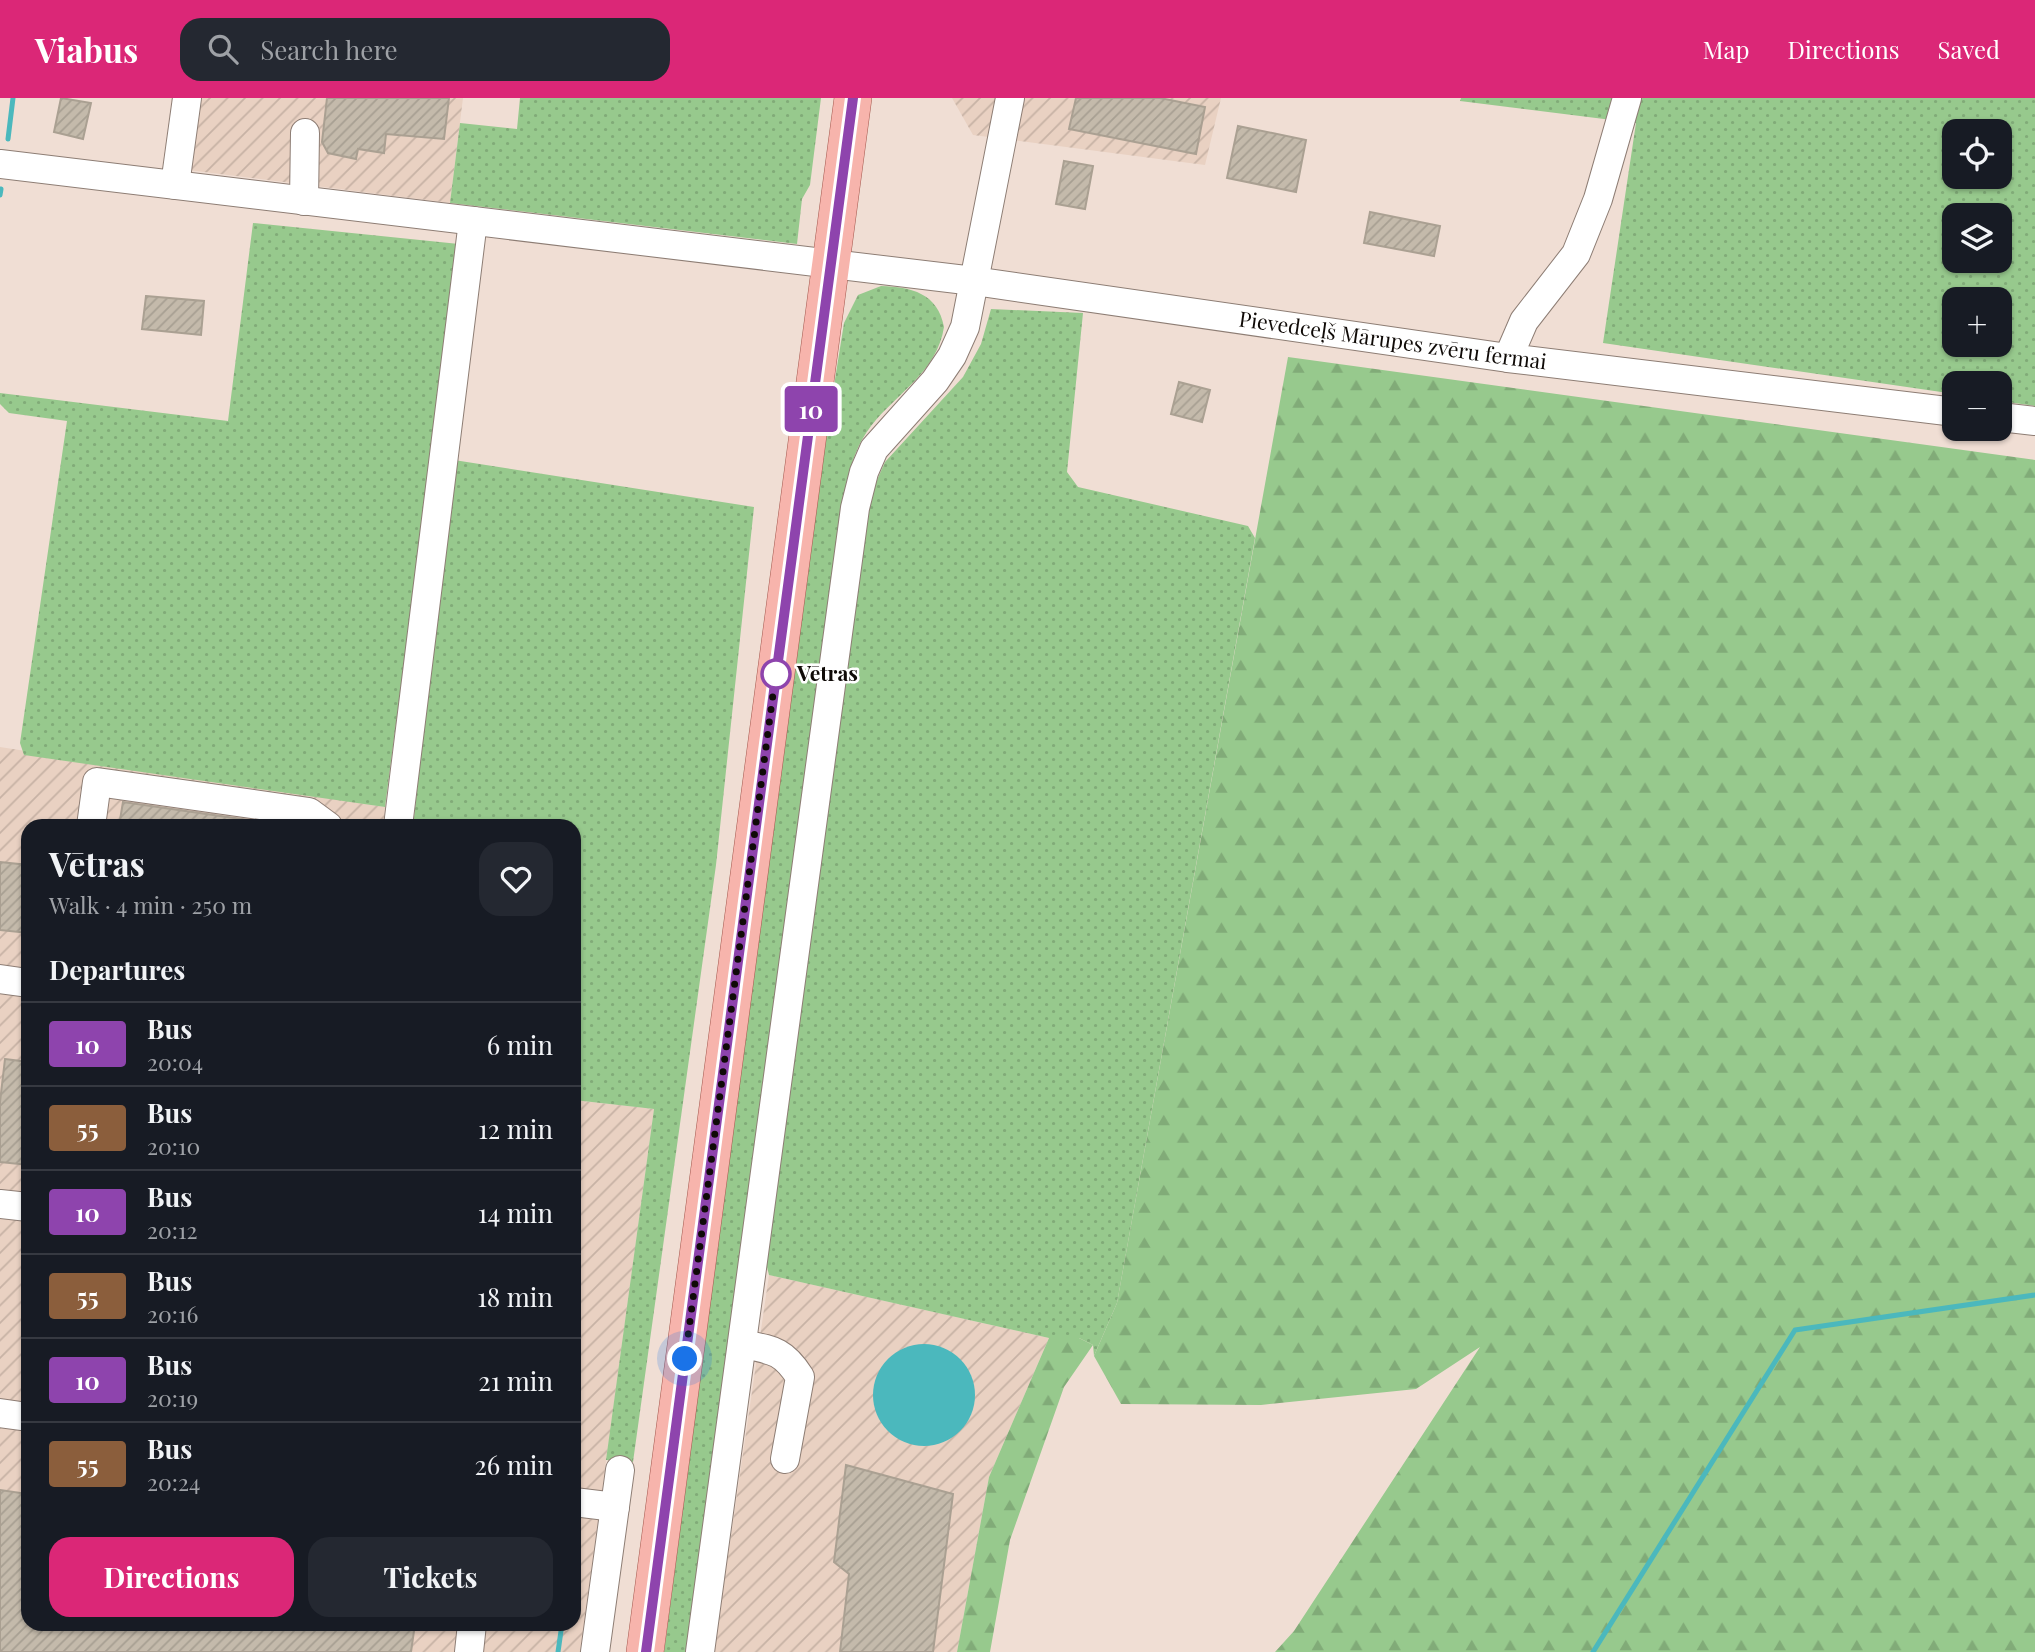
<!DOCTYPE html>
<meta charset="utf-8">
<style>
:root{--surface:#171b24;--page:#242831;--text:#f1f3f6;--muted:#9ea1a6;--line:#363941;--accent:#db2777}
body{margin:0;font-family:"Playfair Display",serif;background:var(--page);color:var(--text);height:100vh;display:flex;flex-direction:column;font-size:26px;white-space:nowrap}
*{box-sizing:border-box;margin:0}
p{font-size:23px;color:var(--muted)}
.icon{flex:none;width:38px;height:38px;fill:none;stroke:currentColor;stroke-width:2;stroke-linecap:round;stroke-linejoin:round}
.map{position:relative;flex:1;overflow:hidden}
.panel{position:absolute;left:21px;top:721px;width:560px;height:812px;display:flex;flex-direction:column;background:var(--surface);border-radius:21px;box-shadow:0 2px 5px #0004}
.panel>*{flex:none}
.badge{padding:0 14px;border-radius:5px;font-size:24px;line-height:46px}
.tools{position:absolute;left:1942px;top:21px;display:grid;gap:14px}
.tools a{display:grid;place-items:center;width:70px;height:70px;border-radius:14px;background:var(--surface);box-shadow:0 2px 5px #0004;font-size:35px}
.you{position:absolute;width:35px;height:35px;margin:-18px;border:5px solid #fff;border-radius:50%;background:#1a73e8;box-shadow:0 0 0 10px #1a73e833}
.map>.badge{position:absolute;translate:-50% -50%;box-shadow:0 0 0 4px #fff}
h2{padding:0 28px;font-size:26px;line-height:63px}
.round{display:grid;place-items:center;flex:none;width:74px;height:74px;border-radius:21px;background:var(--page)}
.head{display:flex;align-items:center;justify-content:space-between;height:119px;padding:0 28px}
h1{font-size:33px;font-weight:700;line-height:52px}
.cta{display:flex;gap:14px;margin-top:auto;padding:14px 28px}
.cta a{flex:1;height:80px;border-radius:21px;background:var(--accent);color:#fff;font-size:28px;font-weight:700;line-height:80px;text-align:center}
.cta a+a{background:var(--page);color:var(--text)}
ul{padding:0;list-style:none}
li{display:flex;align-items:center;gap:21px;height:84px;padding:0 28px;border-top:2px solid var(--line)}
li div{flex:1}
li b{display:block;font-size:26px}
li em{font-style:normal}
li .badge{min-width:77px;font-weight:700;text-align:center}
header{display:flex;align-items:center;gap:42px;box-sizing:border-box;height:98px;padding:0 35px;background:var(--accent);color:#fff}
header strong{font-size:33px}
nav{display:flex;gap:38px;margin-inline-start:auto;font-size:24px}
.search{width:490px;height:63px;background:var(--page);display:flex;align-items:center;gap:18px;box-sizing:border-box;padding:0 24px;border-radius:21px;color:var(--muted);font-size:26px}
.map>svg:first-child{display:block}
.industrial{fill:url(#industrial-furrows)}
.grass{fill:url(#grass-dots);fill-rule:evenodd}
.forest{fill:url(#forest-firs)}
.water{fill:#4bb8bd}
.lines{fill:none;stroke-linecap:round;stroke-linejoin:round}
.stream{stroke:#4bb8bd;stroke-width:5}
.building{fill:url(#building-hatch);stroke:#aaa092;stroke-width:2}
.minor-casing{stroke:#8d7d74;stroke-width:30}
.major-casing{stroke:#a3584e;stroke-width:38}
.minor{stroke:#fff;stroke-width:28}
.major{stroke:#f7b4ac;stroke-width:37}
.line-casing{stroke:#fff;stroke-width:16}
.line{stroke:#8e44ad;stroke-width:10}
.walk{stroke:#0f0a07;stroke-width:7;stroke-dasharray:0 12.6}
.stop-dot{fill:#fff;stroke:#8e44ad;stroke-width:3.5}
.labels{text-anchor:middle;stroke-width:5;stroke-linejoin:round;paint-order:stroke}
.street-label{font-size:21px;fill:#0f0a07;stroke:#fff}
.stop-label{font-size:21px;font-weight:bold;fill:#0f0a07;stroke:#fff;text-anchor:start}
</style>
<header>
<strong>Viabus</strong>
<div class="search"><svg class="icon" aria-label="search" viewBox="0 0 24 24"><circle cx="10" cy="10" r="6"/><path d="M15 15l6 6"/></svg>Search here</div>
<nav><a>Map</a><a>Directions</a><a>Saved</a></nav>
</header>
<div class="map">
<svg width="2035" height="1554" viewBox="0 0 2035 1554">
<defs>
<pattern id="industrial-furrows" width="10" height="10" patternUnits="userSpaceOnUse" patternTransform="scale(1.75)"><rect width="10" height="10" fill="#e9d1c2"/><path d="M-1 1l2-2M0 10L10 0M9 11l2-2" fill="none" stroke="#c7b2a5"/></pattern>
<pattern id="grass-dots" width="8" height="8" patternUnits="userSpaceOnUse" patternTransform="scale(1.75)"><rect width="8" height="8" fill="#97c98d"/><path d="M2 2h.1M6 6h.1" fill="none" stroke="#81ab78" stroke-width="1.8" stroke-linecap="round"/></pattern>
<pattern id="forest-firs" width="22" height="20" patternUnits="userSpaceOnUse" patternTransform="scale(1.75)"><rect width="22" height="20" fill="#97c98d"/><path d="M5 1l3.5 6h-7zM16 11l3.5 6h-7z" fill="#81ab78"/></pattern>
<pattern id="building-hatch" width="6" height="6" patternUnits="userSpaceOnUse" patternTransform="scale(1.75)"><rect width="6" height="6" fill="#c4baab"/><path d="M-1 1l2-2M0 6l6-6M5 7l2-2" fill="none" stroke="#a79f92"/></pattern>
</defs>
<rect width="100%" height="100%" fill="#f0ded4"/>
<g class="industrial">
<path d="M197,0h266l-13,105 -262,-33z"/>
<path d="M952,0h269l-16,67 -232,-30z"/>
<path d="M0,649l385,60 -2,19h-355v798h546v-524l80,9 -74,543h-580z"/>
<path d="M769,1177l280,63 -60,139 -32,175h-243z"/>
</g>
<g class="grass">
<path d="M520,0h301l-11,87 -8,14 -5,45 -347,-41 10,-80 57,6z"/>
<path d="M1461,0h574v308l-35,-5v-18h-45v11l-352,-51 33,-220 -176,-22zM1955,33h45v46h-45zM1955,117h45v46h-45zM1955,201h45v46h-45z"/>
<path d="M253,125l206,21 -74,563 -361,-52 -4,-12 47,-322 -58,-8 -9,-9v-11l228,28z"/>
<path d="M881,188c30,1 57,7 63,41 -7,45 -47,66 -73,99 -13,17 -19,35 -24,55l-41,325 -117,846h-25l146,-1116 34,-213 14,-28z"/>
<path d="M991,211l92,4 -16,159 11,15 170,39 7,12 -138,765 -23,53 -1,-11 -14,-7h-30l-280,-63 -3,-12 98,-738 9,-36 12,-27 78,-85 18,-33z"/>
<path d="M454,362l300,47 -38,358 -83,597 -27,-2 48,-351 -80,-9v-274h-161z"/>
</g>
<g class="forest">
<path d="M1288,259l747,103v1192h-760l19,-21 186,-284 -64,42 -155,16 -140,-1 -27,-48 23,-53z"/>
<path d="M1049,1240h30l14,7 -29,42 -54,153 -20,112h-33l32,-175z"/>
</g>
<circle class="water" cx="924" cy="1297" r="51"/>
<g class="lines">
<g class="stream">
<path d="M8,41l5,-41"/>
<path d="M0,97l1,-6"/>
<path d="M558,1554l4,-28"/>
<path d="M1593,1554l202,-322 240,-35"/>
</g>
</g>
<g class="building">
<path d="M61,0l30,5 -8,36 -29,-7z"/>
<path d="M327,0h122l-5,41 -58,-5 -2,19 -26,-4 -2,10 -28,-6 -6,-11z"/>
<path d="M1076,0h84l45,9 -9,47 -127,-25z"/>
<path d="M1238,28l68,14 -10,52 -69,-14z"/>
<path d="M1064,63l29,5 -8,43 -29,-5z"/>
<path d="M1370,114l70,14 -6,30 -70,-13z"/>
<path d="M146,198l58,5 -3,34 -59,-6z"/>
<path d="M1179,284l31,8 -8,32 -31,-8z"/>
<path d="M123,704l153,22v2h-157z"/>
<path d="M0,764l28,3v68l-28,-3z"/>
<path d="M5,961l23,3v103l-28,-3v-60z"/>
<path d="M846,1367l107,29 -20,158h-93l9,-78 -15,-12z"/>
<path d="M0,1392l28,4v130h387l-4,28h-411z"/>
</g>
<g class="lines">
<g class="minor-casing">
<g id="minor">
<path id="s1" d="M0,66l974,117 534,77 447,54"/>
<path d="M175,87l12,-87"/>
<path d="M304,103l1,-68"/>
<path d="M1508,260l16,-37 52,-67 22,-55 29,-101"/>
<path d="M2000,319l35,4"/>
<path d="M91,728l6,-44 212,30 19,14"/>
<path d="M398,728l75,-605"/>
<path d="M0,881l28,4"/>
<path d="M0,1106l28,3"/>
<path d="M742,1246c30,6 41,6 58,33l-15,82"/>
<path d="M0,1315l28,4"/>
<path d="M574,1404l41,5"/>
<path d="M469,1554l3,-28"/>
<path d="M595,1554l25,-182"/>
<path d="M700,1554l155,-1144 9,-36 10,-23 61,-68 17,-25 13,-29 45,-229"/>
</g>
</g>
<g class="major-casing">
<path id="major" d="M645,1554l208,-1554"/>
</g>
<use href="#minor" class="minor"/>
<use href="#major" class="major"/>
</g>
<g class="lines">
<g class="line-casing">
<path id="line" d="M646,1554l207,-1554"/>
</g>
<use href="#line" class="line"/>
<path class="walk" d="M685,1261l92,-695 -1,10"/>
</g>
<circle class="stop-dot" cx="776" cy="576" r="14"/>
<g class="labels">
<g class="street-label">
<text dy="7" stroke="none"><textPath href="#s1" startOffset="1404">Pievedceļš Mārupes zvēru fermai</textPath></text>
</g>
<g class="stop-label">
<text x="797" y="583">Vētras</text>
</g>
</g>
</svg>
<div class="tools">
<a><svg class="icon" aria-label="locate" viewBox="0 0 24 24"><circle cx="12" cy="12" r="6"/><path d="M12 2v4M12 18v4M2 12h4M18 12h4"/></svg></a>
<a><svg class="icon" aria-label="layers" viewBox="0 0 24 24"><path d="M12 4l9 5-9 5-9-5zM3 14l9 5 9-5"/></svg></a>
<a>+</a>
<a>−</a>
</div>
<div class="you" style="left:685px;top:1261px"></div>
<b class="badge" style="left:811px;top:311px;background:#8e44ad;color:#fff">10</b>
<section class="panel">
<div class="head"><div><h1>Vētras</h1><p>Walk · 4 min · 250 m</p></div><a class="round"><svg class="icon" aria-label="heart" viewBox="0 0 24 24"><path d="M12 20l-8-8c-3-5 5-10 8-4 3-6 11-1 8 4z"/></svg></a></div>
<h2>Departures</h2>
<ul>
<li><span class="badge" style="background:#8e44ad;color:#fff">10</span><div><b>Bus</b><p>20:04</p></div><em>6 min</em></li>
<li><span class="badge" style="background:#8b5e3c;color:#fff">55</span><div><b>Bus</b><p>20:10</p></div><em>12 min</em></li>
<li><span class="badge" style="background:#8e44ad;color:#fff">10</span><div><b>Bus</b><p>20:12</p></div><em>14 min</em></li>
<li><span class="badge" style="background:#8b5e3c;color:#fff">55</span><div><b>Bus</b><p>20:16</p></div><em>18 min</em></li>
<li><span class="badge" style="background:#8e44ad;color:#fff">10</span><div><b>Bus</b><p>20:19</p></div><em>21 min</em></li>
<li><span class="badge" style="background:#8b5e3c;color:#fff">55</span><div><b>Bus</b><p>20:24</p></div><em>26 min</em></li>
</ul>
<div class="cta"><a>Directions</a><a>Tickets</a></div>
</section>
</div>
